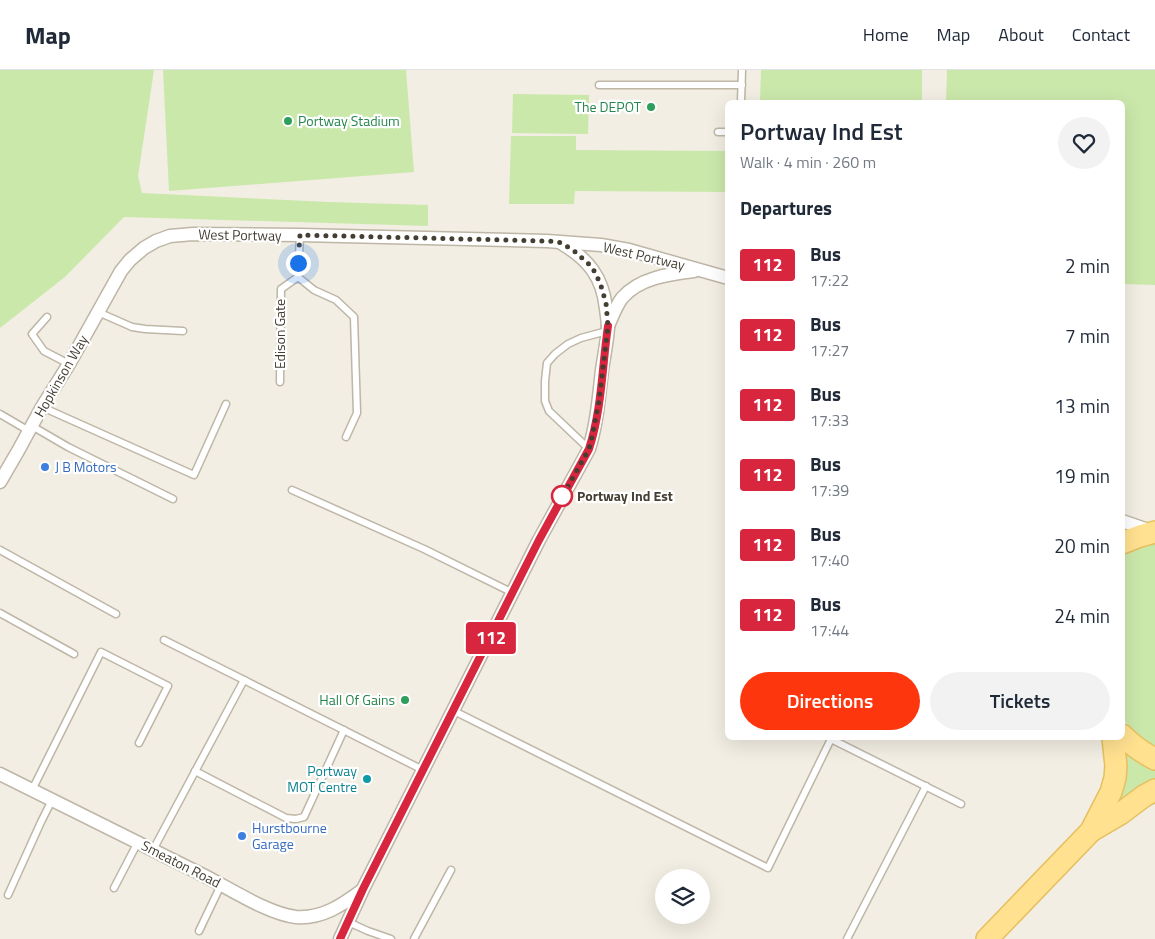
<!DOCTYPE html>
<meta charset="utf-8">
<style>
:root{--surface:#fff;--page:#f2f2f3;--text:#1f2937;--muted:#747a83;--line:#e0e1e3;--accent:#fe360e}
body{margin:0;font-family:"Titillium Web",sans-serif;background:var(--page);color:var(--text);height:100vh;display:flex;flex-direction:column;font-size:19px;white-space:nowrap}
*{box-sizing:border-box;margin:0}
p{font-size:16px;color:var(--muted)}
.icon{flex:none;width:28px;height:28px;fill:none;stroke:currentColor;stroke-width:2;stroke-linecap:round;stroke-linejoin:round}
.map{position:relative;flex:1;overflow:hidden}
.sheet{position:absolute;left:725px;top:30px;width:400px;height:640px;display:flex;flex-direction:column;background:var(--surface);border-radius:8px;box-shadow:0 5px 20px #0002}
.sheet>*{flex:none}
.badge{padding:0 10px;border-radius:4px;font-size:18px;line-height:32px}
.fabs{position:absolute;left:655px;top:799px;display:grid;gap:10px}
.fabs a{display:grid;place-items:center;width:55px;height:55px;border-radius:50%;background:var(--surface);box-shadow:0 5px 20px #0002;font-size:25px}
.you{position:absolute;width:25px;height:25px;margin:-12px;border:4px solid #fff;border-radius:50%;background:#1a73e8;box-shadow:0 0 0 8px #1a73e833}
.map>.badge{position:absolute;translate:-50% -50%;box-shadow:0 0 0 2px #fff}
h2{padding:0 15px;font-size:19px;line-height:45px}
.round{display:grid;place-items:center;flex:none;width:52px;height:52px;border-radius:26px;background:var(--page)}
.headline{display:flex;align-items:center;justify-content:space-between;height:85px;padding:0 15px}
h1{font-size:24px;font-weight:600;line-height:38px}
.primary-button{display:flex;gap:10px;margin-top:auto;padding:10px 15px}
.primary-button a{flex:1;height:58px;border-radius:30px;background:var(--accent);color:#fff;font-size:20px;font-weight:600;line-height:58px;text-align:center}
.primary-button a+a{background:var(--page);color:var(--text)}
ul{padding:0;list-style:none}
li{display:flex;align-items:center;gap:15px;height:70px;padding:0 15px}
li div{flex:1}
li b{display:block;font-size:19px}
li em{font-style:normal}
li .badge{min-width:55px;font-weight:700;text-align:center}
header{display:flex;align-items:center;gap:30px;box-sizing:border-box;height:70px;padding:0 25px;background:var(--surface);border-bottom:1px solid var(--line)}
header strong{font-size:24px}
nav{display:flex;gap:28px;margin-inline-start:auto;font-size:18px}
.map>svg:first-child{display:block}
.green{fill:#cbe8ab}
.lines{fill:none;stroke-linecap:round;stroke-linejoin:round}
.lane-casing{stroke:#beb6a6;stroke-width:9}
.street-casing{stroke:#beb6a6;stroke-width:15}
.primary-casing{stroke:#e6bf5e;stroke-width:24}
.lane{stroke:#fff;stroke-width:6}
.street{stroke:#fff;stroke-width:12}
.primary{stroke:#ffe190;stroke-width:21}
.line-casing{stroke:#fff;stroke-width:11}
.line{stroke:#d7263d;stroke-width:8}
.walk{stroke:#443e33;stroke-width:5;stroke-dasharray:0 9}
.leisure-dot{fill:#2e9e5b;stroke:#fff;stroke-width:2}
.shop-dot{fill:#3f7fe0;stroke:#fff;stroke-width:2}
.stop-dot{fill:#fff;stroke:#d7263d;stroke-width:2.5}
.culture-dot{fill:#0f9aa8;stroke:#fff;stroke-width:2}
.labels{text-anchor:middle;stroke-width:4.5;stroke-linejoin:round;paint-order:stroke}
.leisure-label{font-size:14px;fill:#27864d;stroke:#fff;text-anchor:end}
.street-label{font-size:14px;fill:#443e33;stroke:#fff}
.shop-label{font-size:14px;fill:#366cbe;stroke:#fff;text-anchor:start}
.stop-label{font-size:14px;font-weight:bold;fill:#443e33;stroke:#fff;text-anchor:start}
.culture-label{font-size:14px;fill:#0d838f;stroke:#fff;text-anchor:end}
</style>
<header>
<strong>Map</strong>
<nav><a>Home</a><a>Map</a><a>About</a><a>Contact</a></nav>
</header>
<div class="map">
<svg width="1155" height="869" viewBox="0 0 1155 869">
<rect width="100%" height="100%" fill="#f2eee3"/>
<g class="green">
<path d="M0,0h154l-16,106 4,17 187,9 99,3v21l-304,-9 -59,60 -65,51z"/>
<path d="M163,0h243l8,102 -245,19z"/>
<path d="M761,0h161v32h-162z"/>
<path d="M947,0h208v215l-32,-1 -1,-182h-176z"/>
<path d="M513,24l76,1 -1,39 -76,-1z"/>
<path d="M511,66h65v14l151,1v41l-152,-1 -1,13h-65z"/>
<path d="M1155,471v208l-15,-10 -17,-20 -1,-165 5,-3z"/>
<path d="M1125,682l30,16v13l-39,29z"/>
</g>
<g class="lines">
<g class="lane-casing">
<g id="lane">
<path d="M599,15h143"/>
<path d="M741,32l1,-32"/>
<path d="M718,62h10"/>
<path d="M298,207l16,13 22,10 18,17 3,96 -11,24"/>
<path d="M98,242l34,15 13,2 38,2"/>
<path d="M47,247l-15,17 12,17 25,13"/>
<path d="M280,312l1,-93 17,-12 2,-42"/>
<path d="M42,337l152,68 32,-71"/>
<path d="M0,344l29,17"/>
<path d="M32,356l36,21 105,52"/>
<path d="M589,379l-40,-38 -4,-10v-20l2,-18 8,-9 13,-10 13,-6 26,-7"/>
<path d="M292,420l132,59 89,44"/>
<path d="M0,480l116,64"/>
<path d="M0,543l74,41"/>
<path d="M164,570l80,40"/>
<path d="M454,641l314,157 63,-129 130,65"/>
<path d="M195,701l91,47 10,1 8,-2 40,-87"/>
<path d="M32,720l69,-138 67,34 -29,57"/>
<path d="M153,780l91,-170 179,90"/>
<path d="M114,818l24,-46"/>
<path d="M8,825l33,-73 11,-22"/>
<path d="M348,852l20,9 23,8"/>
<path d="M199,861l22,-46"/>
<path d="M414,869l37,-69"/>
<path d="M847,869l79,-153"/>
</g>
</g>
<g class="street-casing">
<g id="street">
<path d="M608,256c4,-9 8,-20 14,-28 17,-20 47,-24 72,-27"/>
<path d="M0,412l18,-31 24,-44 27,-43 52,-93 9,-11 14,-12 12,-7 14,-5 23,-2 107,1 247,6 54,4 28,5 99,28"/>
<path d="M1122,451l29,10"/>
<path d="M0,704c68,34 136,67 203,101 26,13 65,39 93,42 26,2 46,-12 65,-26"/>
<path d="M340,869l23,-50 176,-349 50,-91c8,-26 10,-53 13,-79 2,-14 5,-28 6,-42 0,-6 -1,-12 -2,-19 -3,-32 -18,-50 -45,-66"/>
</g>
</g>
<g class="primary-casing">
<g id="primary">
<path d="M1122,473l18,-7 15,-4"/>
<path d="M1122,665c10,10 21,18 33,24"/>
<path d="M1091,761l29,-17 24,-18 11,-6"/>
<path d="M987,869l104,-108 20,-39 4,-14 1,-12 -3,-28"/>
</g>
</g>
<use href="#lane" class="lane"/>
<use href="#street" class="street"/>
<use href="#primary" class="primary"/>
</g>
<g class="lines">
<g class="line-casing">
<path id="line" d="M340,869l23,-50 176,-349 50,-91c13,-40 13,-82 19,-123"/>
</g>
<use href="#line" class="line"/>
<path class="walk" d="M298,193l2,-28 247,6 12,1 14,8 18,16 5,8 5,12 5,17 2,23 -9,75 -7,36 -3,12 -27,48v-1"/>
</g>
<g class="leisure-dot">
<circle cx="651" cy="37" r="5"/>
<circle cx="288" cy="51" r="5"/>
<circle cx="405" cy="630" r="5"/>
</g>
<g class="shop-dot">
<circle cx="45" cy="397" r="5"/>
<circle cx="242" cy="766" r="5"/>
</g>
<circle class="stop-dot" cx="562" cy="426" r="10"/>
<circle class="culture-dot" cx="367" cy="709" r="5"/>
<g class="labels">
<g class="leisure-label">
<text x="641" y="42">The DEPOT</text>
<text x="298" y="56" text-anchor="start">Portway Stadium</text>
<text x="395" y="635">Hall Of Gains</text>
</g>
<g class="street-label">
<text transform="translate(240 165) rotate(1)" y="5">West Portway</text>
<text transform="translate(644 186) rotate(13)" y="5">West Portway</text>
<text transform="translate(280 264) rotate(-90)" y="5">Edison Gate</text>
<text transform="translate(61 306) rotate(-60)" y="5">Hopkinson Way</text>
<text transform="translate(181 794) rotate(27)" y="5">Smeaton Road</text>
</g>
<g class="shop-label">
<text x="55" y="402">J B Motors</text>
<text x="252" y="763">Hurstbourne<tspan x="252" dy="16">Garage</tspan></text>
</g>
<g class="stop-label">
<text x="577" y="431">Portway Ind Est</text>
</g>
<g class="culture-label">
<text x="357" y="706">Portway<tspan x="357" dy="16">MOT Centre</tspan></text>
</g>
</g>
</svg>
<div class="fabs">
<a><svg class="icon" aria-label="layers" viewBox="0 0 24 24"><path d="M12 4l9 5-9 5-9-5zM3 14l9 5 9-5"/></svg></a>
</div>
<div class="you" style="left:298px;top:193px"></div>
<b class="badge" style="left:491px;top:568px;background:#d7263d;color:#fff">112</b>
<section class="sheet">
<div class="headline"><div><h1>Portway Ind Est</h1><p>Walk · 4 min · 260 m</p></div><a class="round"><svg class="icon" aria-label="heart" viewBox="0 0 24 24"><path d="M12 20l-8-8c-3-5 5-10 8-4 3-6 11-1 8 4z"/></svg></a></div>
<h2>Departures</h2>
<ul>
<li><span class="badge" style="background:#d7263d;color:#fff">112</span><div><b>Bus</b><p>17:22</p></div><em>2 min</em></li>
<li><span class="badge" style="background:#d7263d;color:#fff">112</span><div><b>Bus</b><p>17:27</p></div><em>7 min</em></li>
<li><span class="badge" style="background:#d7263d;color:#fff">112</span><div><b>Bus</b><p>17:33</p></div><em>13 min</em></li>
<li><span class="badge" style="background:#d7263d;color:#fff">112</span><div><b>Bus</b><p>17:39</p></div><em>19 min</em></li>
<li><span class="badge" style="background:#d7263d;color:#fff">112</span><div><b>Bus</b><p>17:40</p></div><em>20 min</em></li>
<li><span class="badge" style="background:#d7263d;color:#fff">112</span><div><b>Bus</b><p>17:44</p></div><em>24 min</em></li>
</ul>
<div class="primary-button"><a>Directions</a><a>Tickets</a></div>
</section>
</div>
